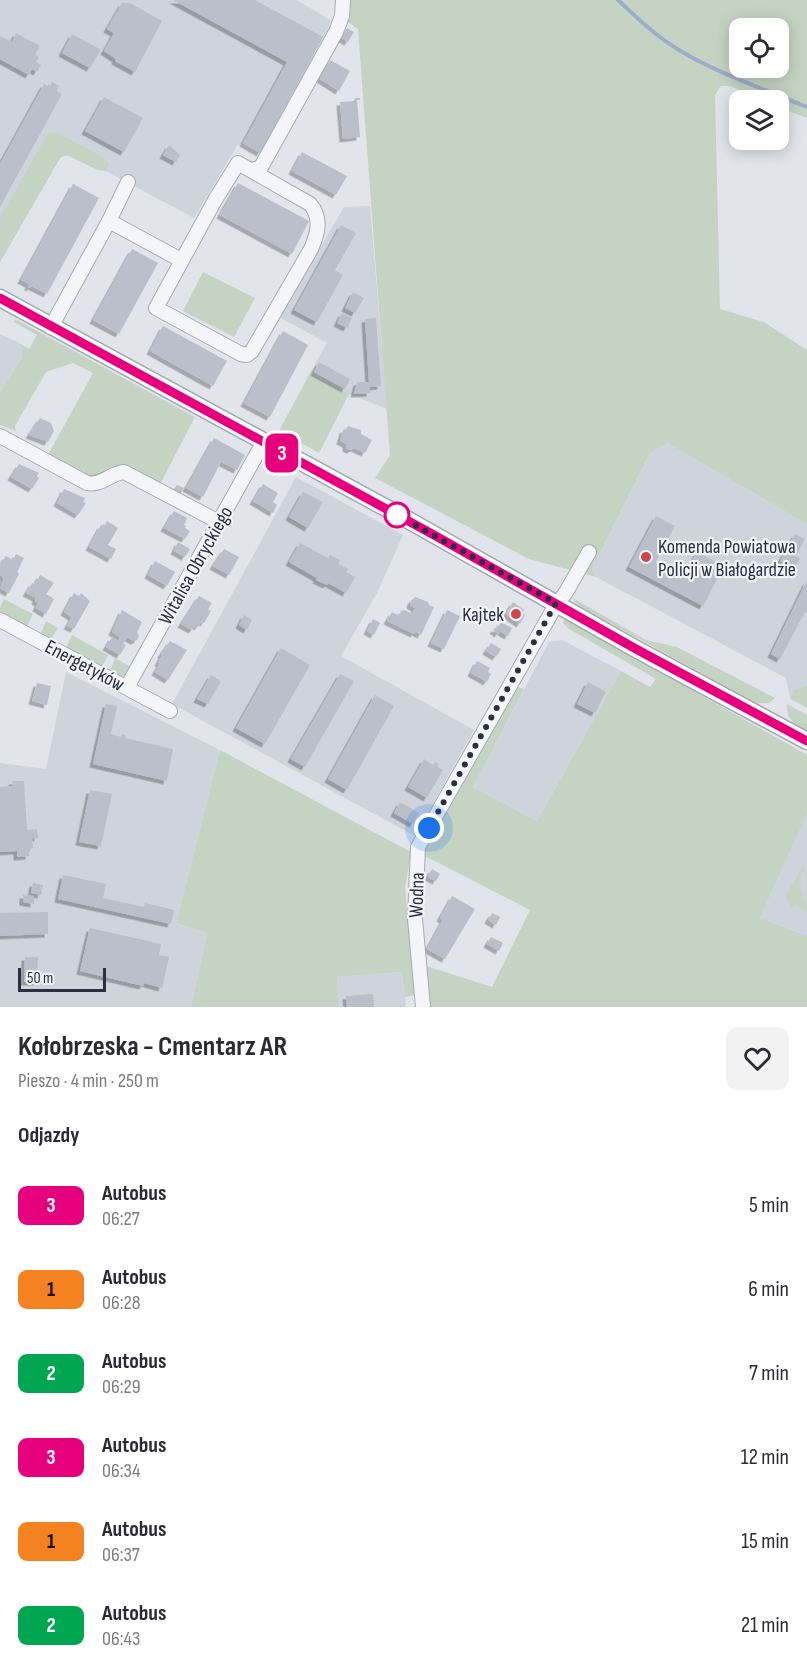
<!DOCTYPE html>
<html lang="pl">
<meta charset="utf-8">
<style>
:root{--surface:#fff;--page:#f2f2f3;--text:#2b2b33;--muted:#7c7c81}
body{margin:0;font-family:"Sofia Sans Condensed",sans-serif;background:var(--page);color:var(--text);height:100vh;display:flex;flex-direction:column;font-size:22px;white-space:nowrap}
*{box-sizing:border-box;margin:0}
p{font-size:20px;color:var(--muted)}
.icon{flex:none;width:33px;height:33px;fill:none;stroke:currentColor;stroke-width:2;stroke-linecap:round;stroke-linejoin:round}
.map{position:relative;height:1007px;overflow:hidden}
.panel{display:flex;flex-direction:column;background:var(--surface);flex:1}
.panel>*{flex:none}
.badge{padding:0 12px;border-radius:9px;font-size:21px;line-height:39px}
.controls{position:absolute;left:729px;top:18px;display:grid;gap:12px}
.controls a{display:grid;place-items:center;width:60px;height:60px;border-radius:12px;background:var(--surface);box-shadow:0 3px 15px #0003;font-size:30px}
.scale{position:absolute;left:18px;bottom:15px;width:88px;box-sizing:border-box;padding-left:6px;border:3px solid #2a3042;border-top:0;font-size:16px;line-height:21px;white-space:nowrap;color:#2a3042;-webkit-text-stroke:4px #f1f3f7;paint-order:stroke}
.you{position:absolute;width:30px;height:30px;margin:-15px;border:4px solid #fff;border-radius:50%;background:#1a73e8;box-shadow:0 0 0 9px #1a73e833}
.map>.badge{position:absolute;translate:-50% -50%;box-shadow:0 0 0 3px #fff}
h2{padding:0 18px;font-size:22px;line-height:54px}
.round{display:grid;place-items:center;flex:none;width:63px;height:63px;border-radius:12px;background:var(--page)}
.overview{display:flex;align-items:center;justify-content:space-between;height:102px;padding:0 18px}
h1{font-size:28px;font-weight:700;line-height:45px}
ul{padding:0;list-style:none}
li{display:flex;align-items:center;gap:18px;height:84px;padding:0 18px}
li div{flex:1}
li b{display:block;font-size:22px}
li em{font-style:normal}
li .badge{min-width:66px;font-weight:700;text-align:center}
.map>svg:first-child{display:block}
.built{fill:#cfd3dc}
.green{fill:#c5d4c2;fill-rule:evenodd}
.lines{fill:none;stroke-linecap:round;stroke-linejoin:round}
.stream{stroke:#9daeca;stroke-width:4}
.building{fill:#bbbfca;filter:url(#shadow)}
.minor-casing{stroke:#a6aab4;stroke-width:16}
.major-casing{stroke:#a1a7b6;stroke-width:19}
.minor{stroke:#f4f5f8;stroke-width:14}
.major{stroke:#fff;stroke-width:16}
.line-casing{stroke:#fff;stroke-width:14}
.line{stroke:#e6007e;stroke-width:9}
.walk{stroke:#2a3042;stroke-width:6;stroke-dasharray:0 10.8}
.stop-dot{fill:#fff;stroke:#e6007e;stroke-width:3}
.poi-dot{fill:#ce474e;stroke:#f1f3f7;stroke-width:2}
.labels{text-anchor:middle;stroke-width:4.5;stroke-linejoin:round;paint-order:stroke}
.poi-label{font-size:20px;fill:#2a3042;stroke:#f1f3f7;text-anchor:start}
.street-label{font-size:20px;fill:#2a3042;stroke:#f1f3f7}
</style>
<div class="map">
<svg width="807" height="1007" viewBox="0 0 807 1007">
<defs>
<filter id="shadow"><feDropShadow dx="-3.5" dy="3.5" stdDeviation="0" flood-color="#0004"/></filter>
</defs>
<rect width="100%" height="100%" fill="#e1e4ea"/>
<g class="built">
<path d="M0,0h297l33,20 -1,7 -69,126 -17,-10 -6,3 -43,72 -88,-47 -8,-1 -31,-15 -7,3 -60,104z"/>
<path d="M370,206l17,203 -38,-15 -39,-21 17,-30 -48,-26 65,-110z"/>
<path d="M0,334l21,10 1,13 -22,36z"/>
<path d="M667,443l140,81v161l-11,5 -6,9 -4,-21 -190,-101 -4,-8 58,-116z"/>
<path d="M296,477l107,58 -25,56 -37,65 133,74 -59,106 -243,-132z"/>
<path d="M562,640l59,31 -84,150 -64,-34 76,-145z"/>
<path d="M66,672l154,78 -44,173 31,10 -16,74h-191v-244l46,6z"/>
<path d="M807,814v122l-47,-18z"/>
<path d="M402,972l4,35h-67l-2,-30z"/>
</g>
<g class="green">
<path d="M347,0h460v118l-28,-11 -1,-7h-14l-34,-14h-9l-6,9 5,214 44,13 43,28v174l-140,-81 -17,10 -58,116 4,8 -67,-18 -154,-81 15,-23 -32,-426 -12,-8zM740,28h38v40h-38z"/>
<path d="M56,132l47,25 6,7 -3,7 -8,-1 -31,-15 -7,3 -60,104v-44l48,-85z"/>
<path d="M203,272l52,26 -21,39 -51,-26z"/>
<path d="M15,319l180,98 -36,69 -32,-18 -35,11 -44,-24 45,-82 -20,-10 -27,9 -31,54 1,5 -16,-6v-32l22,-36 -1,-13 8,5 8,-14 -23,-13z"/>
<path d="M310,373l39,21 -30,59 -40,-22z"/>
<path d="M573,598l73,42 31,7 98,51 -6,5h-13l-179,-98z"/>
<path d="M4,599l29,15 -6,12 -27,-12v-7z"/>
<path d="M565,618l242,137v59l-47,104 47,18v71h-382l5,-1 -4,-40 66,21 38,-77 -105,-54v-8l89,-162 10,3 -51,98 64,34 84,-150 29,16 6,-8 -87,-50 -6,-6z"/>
<path d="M46,621l12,7 -7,11 -10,-6z"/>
<path d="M72,635l36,20 -5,10h-4l-33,-17z"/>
<path d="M115,658l16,9 -4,8 -7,1 -10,-5z"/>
<path d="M807,685v23l-17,-9 5,-9z"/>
<path d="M787,704l20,11v17c-12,-7 -21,-13 -20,-28z"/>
<path d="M220,750l191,102 -6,36 10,107 -10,2 -3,-25 -65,5 2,30h-148l16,-74 -31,-10z"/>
<path d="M807,859c-4,10 -9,22 -5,34 3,9 5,9 5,19l-12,-8 -3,4 -6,-10 1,-5z"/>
</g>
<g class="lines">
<path class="stream" d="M618,0c19,18 39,37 61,50 39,24 86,39 128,57"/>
</g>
<g class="building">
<path d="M173,0h82l68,37 -63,116 -17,-10 44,-81z"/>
<path d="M122,3h8l32,18 -27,51 -20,-11 1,-2 -12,-8 10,-18 -7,-4z"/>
<path d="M347,28l7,4 -6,10 -7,-4z"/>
<path d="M16,33l24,13 -5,9 4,2 -3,5 5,3 -4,7 -5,-3 -3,6 -29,-16v-23l12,6z"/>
<path d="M72,34l29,16 -11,18 -28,-15z"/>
<path d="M330,60l20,11 -11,20 -19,-12z"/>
<path d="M52,82l7,4 -2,5 5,3 -62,113v-43l44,-80 5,3z"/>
<path d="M104,97l39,21 -19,34 -39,-21z"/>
<path d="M355,98h5v2h-3l3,37 -17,2 -3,-37 14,-1z"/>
<path d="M169,145l11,10 -4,7 -13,-7z"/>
<path d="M302,152l45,24 -11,19 -44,-24z"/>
<path d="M238,183l71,38 -17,33 -72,-39z"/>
<path d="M73,184l26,14 -52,96 -16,-8 -1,2 -2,-1 1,-3 -8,-4z"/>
<path d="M341,225l15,8 -21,37 8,5 -26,47 -23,-12z"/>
<path d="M132,249l26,14 -39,71 -26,-14z"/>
<path d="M353,292l11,6 -9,15 -10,-5z"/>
<path d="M342,313l10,5 -5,10 -10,-5z"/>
<path d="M376,318l5,68 -11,1v6l-16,1 3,-12h12l-4,-63z"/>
<path d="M163,326l64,35 -14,25 -63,-35z"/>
<path d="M283,331l25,14 -38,72 -26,-14z"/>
<path d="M319,362l31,17 -5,10 -31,-17z"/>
<path d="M40,418l11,5 3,8 -6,11 -19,-7z"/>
<path d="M348,426l13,4v4l11,6 -7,13 -11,-5 -4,2 -4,-2v-4l-6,-3 3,-11 3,-1z"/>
<path d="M214,438l31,17 -8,15 -16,-8 -18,35 -17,-9z"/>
<path d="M19,464l20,9 -2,3 2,2 -7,11 -21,-12z"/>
<path d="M263,484l15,9 -5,9 4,3 -4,8 -20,-12z"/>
<path d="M177,485l7,3 -3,5 -7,-4z"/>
<path d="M64,489l21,9 -2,4 3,1 -8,12 -21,-12z"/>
<path d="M303,492l20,10 -15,26 -19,-11z"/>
<path d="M174,511l13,7 -3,7 2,1 -1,2 5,3 -5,8 -21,-11z"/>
<path d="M656,516l19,10 -20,37 28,15 14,-26 27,14 -21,40 -74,-39z"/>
<path d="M107,521l11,7 -10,17 8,4 -5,10 -22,-12 12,-22 3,2z"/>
<path d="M795,534l10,5 -9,17 4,3 -5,10 -15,-8z"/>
<path d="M178,542l12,7 -5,8 -11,-6z"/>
<path d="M300,543l28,15 2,-3 10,5 -2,4 10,5 -2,3 9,5 -9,16 -18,-10 -1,2 -11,-5 1,-2 -28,-16z"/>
<path d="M224,549l15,8 -10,18 -16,-9z"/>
<path d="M16,554l8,4 -7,14 2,2 -10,19 -9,-5 4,-10 -4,-3v-11l6,-8 7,4z"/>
<path d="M155,561l20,11 -8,14 -19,-11z"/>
<path d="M40,575l14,8 -8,11 8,5 -8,15 -10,-6 2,-5 -3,-2 1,-3 -10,-5 6,-10 3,1z"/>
<path d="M807,580v33l-2,-1 -25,47 -9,-5z"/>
<path d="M74,593l5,3 2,-3 9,8 -16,28 -7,-3 5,-9 -8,-5z"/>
<path d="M199,596l13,7 -4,6 3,2 -7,12 -3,-1 -3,5 -2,-2 -4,5 -11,-6z"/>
<path d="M415,597l13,5 1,3 5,2 -13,28 -6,-3 -1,2 -27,-13 5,-9 7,4 2,-5 4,-1 7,4 3,-6 -5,-3 1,-4z"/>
<path d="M513,602l11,8 -2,3 3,2 -5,9 -14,-10z"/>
<path d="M122,610l20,12 -5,10 2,4 -2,4 -3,1 -7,-4 -4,7 3,1 -6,10 -14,-8 6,-10 6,4 2,-4 -8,-5z"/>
<path d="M447,610l13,6 -16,33 -13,-6z"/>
<path d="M244,615l8,5 -5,10 -8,-5z"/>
<path d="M373,619l7,4 -6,12 -7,-4z"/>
<path d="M501,622l11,6 -4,8 -8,-5 -2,3 -5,-4 2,-2 2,1z"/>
<path d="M170,641l17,9 -19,30 -13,-8 5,-9h-2l4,-8 -1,-1z"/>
<path d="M491,643l10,6 -5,8 -10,-6z"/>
<path d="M281,648l29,17 -45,79 -29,-16z"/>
<path d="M477,661l13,7 -2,4 3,2 -4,8 -16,-9z"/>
<path d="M340,674l14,7 -49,86 -14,-8z"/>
<path d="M211,675l10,6 -13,23 -11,-5z"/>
<path d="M588,682l18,10 -11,21 -18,-9z"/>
<path d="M37,683l14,3 -4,19 -15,-4z"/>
<path d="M375,695l19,11 -47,84 -19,-11z"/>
<path d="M106,704l11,2 -6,28 10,3 1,-3 4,1 -1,3 48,11 -6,32 -74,-17z"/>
<path d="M424,759l9,6 2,-3 4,2 -2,3 6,3 -16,28 -19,-11z"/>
<path d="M12,781h12l3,49 10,-1 1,9h-6l1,10 -4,1v7l-12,1v-6l-17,1v-65l13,-1z"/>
<path d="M90,790l22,4 -11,52 -22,-4z"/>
<path d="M400,802l19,11 -6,11 -19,-11z"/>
<path d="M432,869l8,5 -4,7 -8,-4z"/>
<path d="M63,875l43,9 -3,14 41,9 1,-4 29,7 -3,14 -113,-25z"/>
<path d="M33,883l10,2 -2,10 -10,-2z"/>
<path d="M23,895l11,1v8l-11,-2z"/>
<path d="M452,896l23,13 -30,50 -18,-10 16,-29 -3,-2z"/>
<path d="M48,912v22l-48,2v-23z"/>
<path d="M492,913l8,4 -4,8 -8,-5z"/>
<path d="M90,928l71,16 -2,11 10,2 -7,31 -18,-5 -1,3 -63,-15z"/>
<path d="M491,937l12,6 -4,8 -12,-7z"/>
<path d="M25,957h13l-1,25h-13z"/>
<path d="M373,994l1,13h-27l-1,-11z"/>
</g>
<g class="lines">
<g class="minor-casing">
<g id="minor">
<path d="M238,163l72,41c12,14 8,29 1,45l-59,102 -5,4 -6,-1 -85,-46 59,-108z"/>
<path d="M253,170l8,-3 75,-135 6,-16 1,-16"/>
<path d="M109,221l72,39"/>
<path d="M51,327l58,-106 19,-39"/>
<path d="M0,436l87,47c14,3 24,-10 37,-11l95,50"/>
<path d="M0,620l170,91"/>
<path d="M127,687l136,-244"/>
<path d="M423,1007l-8,-88 3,-72 135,-237 13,-18 23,-40"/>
</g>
</g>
<g class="major-casing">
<path id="major" d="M0,298l410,223 226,128 171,92"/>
</g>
<use href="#minor" class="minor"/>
<use href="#major" class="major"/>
</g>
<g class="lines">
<g class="line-casing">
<path id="line" d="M0,298l434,237 202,114 171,92"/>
</g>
<use href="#line" class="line"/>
<path class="walk" d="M397,515l159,88 -127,225"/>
</g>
<circle class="stop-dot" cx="397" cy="515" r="12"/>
<g class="poi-dot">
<circle cx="646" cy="557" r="6"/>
<circle cx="516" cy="614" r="6"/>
</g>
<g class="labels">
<g class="poi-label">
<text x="658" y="553">Komenda Powiatowa<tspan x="658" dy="23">Policji w Białogardzie</tspan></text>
<text x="504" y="621" text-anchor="end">Kajtek</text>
</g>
<g class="street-label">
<text transform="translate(195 565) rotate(-61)" y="7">Witalisa Obryckiego</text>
<text transform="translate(85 665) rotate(28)" y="7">Energetyków</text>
<text transform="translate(416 895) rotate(-88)" y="7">Wodna</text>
</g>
</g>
</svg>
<div class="controls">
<a><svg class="icon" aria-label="locate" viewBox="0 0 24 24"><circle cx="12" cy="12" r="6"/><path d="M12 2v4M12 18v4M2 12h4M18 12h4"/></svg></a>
<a><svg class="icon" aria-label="layers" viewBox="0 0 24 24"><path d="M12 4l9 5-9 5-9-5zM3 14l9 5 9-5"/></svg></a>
</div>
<div class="scale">50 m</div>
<div class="you" style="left:429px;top:828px"></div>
<b class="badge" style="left:282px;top:453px;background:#e6007e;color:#fff">3</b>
</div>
<section class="panel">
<div class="overview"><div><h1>Kołobrzeska - Cmentarz AR</h1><p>Pieszo · 4 min · 250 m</p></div><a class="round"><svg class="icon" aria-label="heart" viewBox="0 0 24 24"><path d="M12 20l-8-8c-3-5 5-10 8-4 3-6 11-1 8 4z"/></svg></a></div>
<h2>Odjazdy</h2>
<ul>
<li><span class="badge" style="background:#e6007e;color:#fff">3</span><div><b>Autobus</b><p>06:27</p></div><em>5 min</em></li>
<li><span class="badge" style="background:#f58220;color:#111">1</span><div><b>Autobus</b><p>06:28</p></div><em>6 min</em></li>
<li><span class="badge" style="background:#00a651;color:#fff">2</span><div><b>Autobus</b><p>06:29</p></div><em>7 min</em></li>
<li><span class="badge" style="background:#e6007e;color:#fff">3</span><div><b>Autobus</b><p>06:34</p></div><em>12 min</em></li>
<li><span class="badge" style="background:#f58220;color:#111">1</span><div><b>Autobus</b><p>06:37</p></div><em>15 min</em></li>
<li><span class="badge" style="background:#00a651;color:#fff">2</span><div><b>Autobus</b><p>06:43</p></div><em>21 min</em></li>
</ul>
</section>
